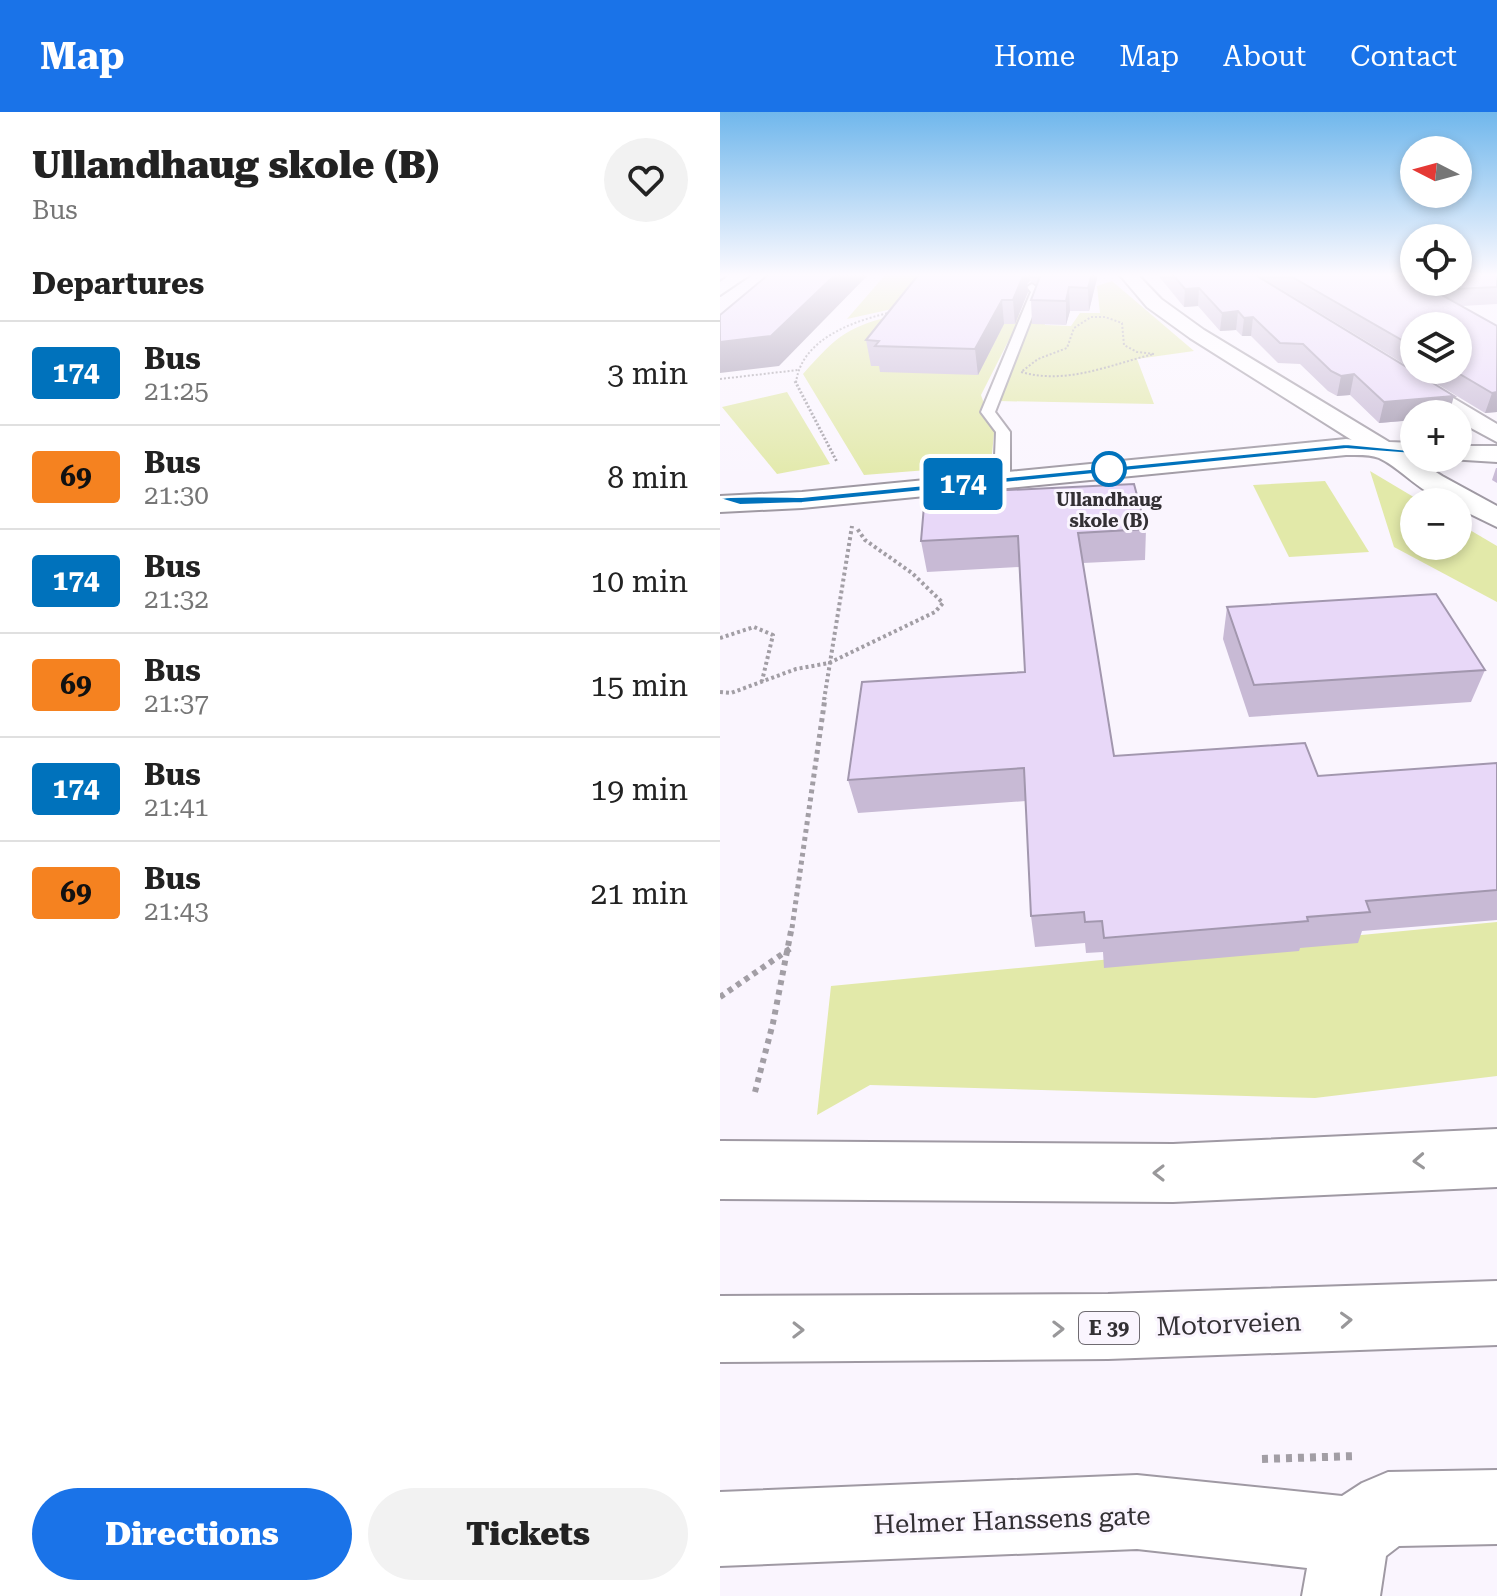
<!DOCTYPE html>
<meta charset="utf-8">
<style>
:root{--surface:#fff;--page:#f2f2f2;--text:#222;--muted:#767676;--line:#e0e0e0;--accent:#1a73e8}
body{margin:0;font-family:"Roboto Serif",serif;background:var(--page);color:var(--text);height:100vh;display:flex;flex-direction:column;font-size:30px;white-space:nowrap}
*{box-sizing:border-box;margin:0}
p{font-size:26px;color:var(--muted)}
.icon{flex:none;width:44px;height:44px;fill:none;stroke:currentColor;stroke-width:2;stroke-linecap:round;stroke-linejoin:round}
.map{position:relative;flex:1;overflow:hidden}
.panel{display:flex;flex-direction:column;background:var(--surface);width:720px}
.panel>*{flex:none}
.badge{padding:0 16px;border-radius:6px;font-size:28px;line-height:52px}
.needle{width:52px;rotate:276deg}
.tools{position:absolute;left:680px;top:24px;display:grid;gap:16px}
.tools a{display:grid;place-items:center;width:72px;height:72px;border-radius:50%;background:var(--surface);box-shadow:0 4px 12px #0003;font-size:40px}
.map>.badge{position:absolute;translate:-50% -50%;box-shadow:0 0 0 4px #fff}
h2{padding:0 32px;font-size:30px;line-height:72px}
.round{display:grid;place-items:center;flex:none;width:84px;height:84px;border-radius:42px;background:var(--page)}
.head{display:flex;align-items:center;justify-content:space-between;height:136px;padding:0 32px}
h1{font-size:38px;font-weight:800;line-height:60px}
.primary-button{display:flex;gap:16px;margin-top:auto;padding:16px 32px}
.primary-button a{flex:1;height:92px;border-radius:48px;background:var(--accent);color:#fff;font-size:32px;font-weight:800;line-height:92px;text-align:center}
.primary-button a+a{background:var(--page);color:var(--text)}
ul{padding:0;list-style:none}
li{display:flex;align-items:center;gap:24px;height:104px;padding:0 32px;border-top:2px solid var(--line)}
li div{flex:1}
li b{display:block;font-size:30px}
li em{font-style:normal}
li .badge{min-width:88px;font-weight:700;text-align:center}
header{display:flex;align-items:center;gap:48px;box-sizing:border-box;height:112px;padding:0 40px;background:var(--accent);color:#fff}
header strong{font-size:38px}
nav{display:flex;gap:44px;margin-inline-start:auto;font-size:28px}
main{display:flex;flex:1;min-height:0}
.map>svg:first-child{display:block}
.green{fill:#e2e9a9}
.lines{fill:none;stroke-linecap:round;stroke-linejoin:round}
.service-casing{stroke:#9f99a3;stroke-width:4}
.minor-casing{stroke:#9f99a3;stroke-width:4}
.tertiary-casing{stroke:#9f99a3;stroke-width:4}
.primary-casing{stroke:#9f99a3;stroke-width:4}
.motorway-casing{stroke:#9f99a3;stroke-width:4}
.path-far5{stroke:#a29ea5;stroke-width:2;stroke-dasharray:2 2;stroke-linecap:butt}
.path-far4{stroke:#a29ea5;stroke-width:3;stroke-dasharray:2 2;stroke-linecap:butt}
.path-far3{stroke:#a29ea5;stroke-width:4;stroke-dasharray:3 3;stroke-linecap:butt}
.path-far2{stroke:#a29ea5;stroke-width:5;stroke-dasharray:4 4;stroke-linecap:butt}
.path-far1{stroke:#a29ea5;stroke-width:6;stroke-dasharray:5 5;stroke-linecap:butt}
.path{stroke:#a29ea5;stroke-width:8;stroke-dasharray:6 6;stroke-linecap:butt}
.service{fill:#fff;fill-rule:evenodd}
.minor{fill:#fff;fill-rule:evenodd}
.tertiary{fill:#fff;fill-rule:evenodd}
.primary{fill:#fff;fill-rule:evenodd}
.motorway{fill:#fff;fill-rule:evenodd}
.wall{fill:#c8bad5}
.shaded-wall{fill:#a297ae}
.building{fill:#e8d8f8;stroke:#a297ae;stroke-width:2}
.oneway{stroke:#99989a}
.line{fill:#0072bc;stroke:#fff;stroke-width:2}
.stop-dot{fill:#fff;stroke:#0072bc;stroke-width:4}
.labels{text-anchor:middle;stroke-width:6;stroke-linejoin:round;paint-order:stroke}
.far-stop-label{font-size:18px;font-weight:bold;fill:#333034;stroke:#faf5fe}
.shield{fill:#faf5fe;stroke:#6f6b71;stroke-width:2}
.shield-label{font-size:20px;font-weight:bold;fill:#333034}
.near-street-label{font-size:26px;fill:#333034;stroke:#faf5fe}
</style>
<header>
<strong>Map</strong>
<nav><a>Home</a><a>Map</a><a>About</a><a>Contact</a></nav>
</header>
<main>
<section class="panel">
<div class="head"><div><h1>Ullandhaug skole (B)</h1><p>Bus</p></div><a class="round"><svg class="icon" aria-label="heart" viewBox="0 0 24 24"><path d="M12 20l-8-8c-3-5 5-10 8-4 3-6 11-1 8 4z"/></svg></a></div>
<h2>Departures</h2>
<ul>
<li><span class="badge" style="background:#0072bc;color:#fff">174</span><div><b>Bus</b><p>21:25</p></div><em>3 min</em></li>
<li><span class="badge" style="background:#f58220;color:#111">69</span><div><b>Bus</b><p>21:30</p></div><em>8 min</em></li>
<li><span class="badge" style="background:#0072bc;color:#fff">174</span><div><b>Bus</b><p>21:32</p></div><em>10 min</em></li>
<li><span class="badge" style="background:#f58220;color:#111">69</span><div><b>Bus</b><p>21:37</p></div><em>15 min</em></li>
<li><span class="badge" style="background:#0072bc;color:#fff">174</span><div><b>Bus</b><p>21:41</p></div><em>19 min</em></li>
<li><span class="badge" style="background:#f58220;color:#111">69</span><div><b>Bus</b><p>21:43</p></div><em>21 min</em></li>
</ul>
<div class="primary-button"><a>Directions</a><a>Tickets</a></div>
</section>
<div class="map">
<svg width="777" height="1484" viewBox="0 0 777 1484">
<rect width="100%" height="100%" fill="#faf5fe"/>
<g class="green">
<path d="M166,162h46l-40,35 -45,10z"/>
<path d="M392,169l82,70 -57,8 17,45 -156,-3 36,-84h10l1,8 26,1 9,-13h20l-3,-27z"/>
<path d="M180,202h122l-41,81 13,38 -3,32 -127,10 -61,-101c35,-40 46,-48 97,-60z"/>
<path d="M67,280l43,72 -53,10 -55,-67z"/>
<path d="M650,359l52,31h-8v44h44v-23l39,23v56l-103,-55z"/>
<path d="M605,369l44,71 -80,5 -36,-72z"/>
<path d="M777,810v154l-182,22 -445,-13 -53,30 14,-129z"/>
</g>
<g class="lines">
<g class="service-casing">
<path id="service" d="M312,172l10,7 -47,121 15,20v49l-8,5 -8,-5 2,-49 -15,-20 50,-120 -4,-5z"/>
</g>
<g class="minor-casing">
<g id="minor">
<path d="M399,162h18l24,25 43,31 185,112 25,1v15h3l-3,1 -40,-5 -184,-116 -43,-31z"/>
<path d="M681,255l96,57v18l-39,-21v-7h-10l-55,-35 -3,-5 3,-5z"/>
<path d="M738,334h39v16l-48,-3 9,-1z"/>
<path d="M777,1358v74l-98,2 -13,10 -6,40h-78l5,-28 -170,-19 -417,17v-74l417,-17 205,21 20,-13 26,-11z"/>
</g>
</g>
<g class="tertiary-casing">
<path id="tertiary" d="M626,327l46,5 50,32 55,30v21l-39,-19v-6c-31,0 -53,-32 -79,-44 -9,-4 -23,-3 -33,-3l-544,53 -82,4v-16l82,-4z"/>
</g>
<g class="primary-casing">
<path id="primary" d="M11,162h20l-31,21v-13z"/>
</g>
<g class="motorway-casing">
<g id="motorway">
<path d="M777,1017v58l-324,15 -453,-3v-58l453,3z"/>
<path d="M777,1169v64l-389,14 -388,3v-66l388,-2z"/>
</g>
</g>
<g class="path-far5">
<path d="M371,205h14l17,6 2,22 13,7 17,2c-45,11 -87,31 -133,18l17,-13 29,-11 7,-20z"/>
<path d="M0,267l78,-9"/>
<path d="M76,271c5,-45 60,-63 97,-71"/>
</g>
<path class="path-far4" d="M75,269l42,81"/>
<g class="path-far3">
<path d="M0,526l34,-11 19,8 -11,46"/>
<path d="M0,580l11,1 65,-24 33,-6 106,-51 8,-9 -31,-30 -47,-33 -9,-13"/>
<path d="M104,588l28,-174"/>
</g>
<path class="path-far2" d="M72,816l33,-230"/>
<g class="path-far1">
<path d="M0,885l71,-49"/>
<path d="M35,980l18,-69 19,-97"/>
</g>
<path class="path" d="M542,1347l94,-3"/>
<use href="#service" class="service"/>
<use href="#minor" class="minor"/>
<use href="#tertiary" class="tertiary"/>
<use href="#primary" class="primary"/>
<use href="#motorway" class="motorway"/>
</g>
<g class="wall">
<path d="M199,162h179l-9,37h-19l-4,14 -34,-1 -1,-24 6,-15 -7,-4 -3,3 1,8 -13,32h-11l-26,51 -98,-3 -1,-6h-8l-5,-26z"/>
<path d="M437,162h98l159,140v6l-35,3 -29,-28 -13,1 -9,-5 -28,-27 -22,-1 -27,-27h-9l-6,-6 -16,1 -22,-25 -14,1z"/>
<path d="M536,162h241v30l-35,2 35,20v86l-12,1 -71,-43h44l-44,-44v44z"/>
<path d="M776,356h1v15l-5,-3z"/>
<path d="M426,417l-1,31 -62,3 31,193 204,20 179,-13v157l-135,11 -4,12 -58,5 -1,3 -195,17 -1,-16 -17,1 -1,-10 -50,4 -4,-31 -5,-115 -168,12 -10,-33 177,-108 -6,-105 -92,5 -6,-31z"/>
<path d="M507,495l258,63 -14,32 -222,15 -26,-78z"/>
</g>
<g class="shaded-wall">
<path d="M116,162h33l-90,92 -59,7v-31z"/>
<path d="M303,162h7v7l-3,3 1,8 -13,32 -2,-24z"/>
<path d="M372,162h6l-9,37 -1,-23z"/>
<path d="M349,175l1,24 -4,14v-24z"/>
<path d="M479,176l-1,18 -14,1 1,-18z"/>
<path d="M282,188l2,24 -26,51 -3,-26z"/>
<path d="M518,199l-2,19 -16,1 2,-18z"/>
<path d="M533,205l-2,19h-9l2,-18z"/>
<path d="M634,262l-4,21 -13,1 4,-20z"/>
<path d="M777,280v20l-12,1 7,-20z"/>
<path d="M734,284l-5,18h-35v6l-35,3 5,-21z"/>
</g>
<g class="building">
<path d="M49,162h67l-65,62 -51,6v-27z"/>
<path d="M199,162h105l-11,26h-11l-27,49 -100,-3 4,-5 -13,-1z"/>
<path d="M321,162h51l-4,14 -19,-1 -3,14 -35,-1z"/>
<path d="M452,162h82l200,122 -70,6 -30,-28 -13,2 -10,-5 -28,-27 -23,-1 -27,-26 -9,1 -6,-7 -16,2 -23,-25 -14,1z"/>
<path d="M567,162h127v8h44v-8h39v13l-64,3 64,36v66l-5,1 -39,-23h5v-44h-44v21z"/>
<path d="M414,372l12,45 -68,4 36,223 191,-13 13,33 179,-13v127l-131,11 4,11 -63,5 1,4 -204,17 -2,-17 -17,1 -1,-10 -53,4 -7,-148 -176,12 14,-98 163,-10 -7,-136 -97,5 4,-47z"/>
<path d="M716,482l49,76 -231,15 -27,-78z"/>
</g>
<defs><path id="oneway-chevron" d="M-2-3.5L2.5 0L-2 3.5" fill="none" stroke-width="1.6" stroke-linecap="round" stroke-linejoin="round" transform="scale(2)"/></defs>
<g class="oneway">
<use href="#oneway-chevron" transform="translate(699 1049) rotate(177)"/>
<use href="#oneway-chevron" transform="translate(439 1061) rotate(180)"/>
<use href="#oneway-chevron" transform="translate(626 1208) rotate(-3)"/>
<use href="#oneway-chevron" transform="translate(338 1217) rotate(-1)"/>
<use href="#oneway-chevron" transform="translate(78 1218) rotate(1)"/>
</g>
<linearGradient id="sky" x2="0" y2="1"><stop stop-color="#70b7ec"/><stop offset="0.44" stop-color="#fdfaff"/><stop offset="1" stop-color="#fdfaff" stop-opacity="0"/></linearGradient>
<rect width="777" height="370" fill="url(#sky)"/>
<path class="line" d="M626,332l73,7 -5,3 -68,-5 -544,54 -62,2 -20,-6c3,-4 66,-2 82,-2z"/>
<circle class="stop-dot" cx="389" cy="357" r="16"/>
<g class="labels">
<g class="far-stop-label">
<text x="389" y="394">Ullandhaug<tspan x="389" dy="21">skole (B)</tspan></text>
</g>
<rect class="shield" x="359" y="1200" width="60" height="32" rx="6"/>
<g class="shield-label">
<text x="389" y="1223">E 39</text>
</g>
<g class="near-street-label">
<text transform="translate(509 1212) rotate(-2)" y="9">Motorveien</text>
<text transform="translate(292 1408) rotate(-2)" y="9">Helmer Hanssens gate</text>
</g>
</g>
</svg>
<div class="tools">
<a><svg class="needle" viewBox="-14 -14 28 28"><path d="M0-13l5 13h-10z" fill="#e53935"/><path d="M0 13l5-13h-10z" fill="#767676"/></svg></a>
<a><svg class="icon" aria-label="locate" viewBox="0 0 24 24"><circle cx="12" cy="12" r="6"/><path d="M12 2v4M12 18v4M2 12h4M18 12h4"/></svg></a>
<a><svg class="icon" aria-label="layers" viewBox="0 0 24 24"><path d="M12 4l9 5-9 5-9-5zM3 14l9 5 9-5"/></svg></a>
<a>+</a>
<a>−</a>
</div>
<b class="badge" style="left:243px;top:372px;background:#0072bc;color:#fff">174</b>
</div>
</main>
